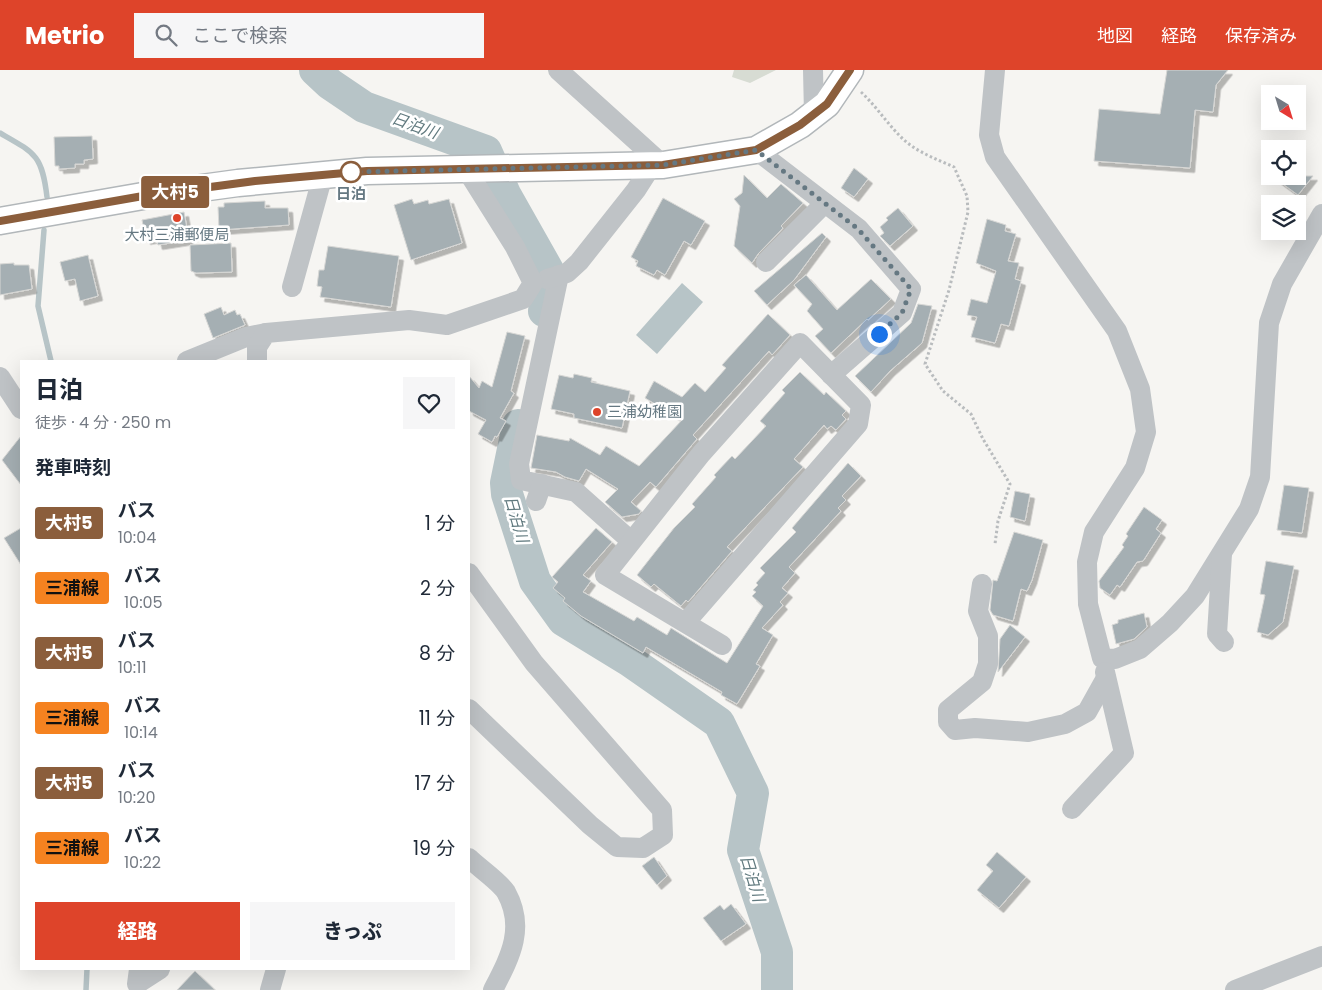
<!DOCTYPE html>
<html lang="ja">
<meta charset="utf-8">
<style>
:root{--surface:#fff;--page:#f6f6f7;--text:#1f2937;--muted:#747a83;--accent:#de442a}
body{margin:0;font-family:Poppins,"Noto Sans JP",sans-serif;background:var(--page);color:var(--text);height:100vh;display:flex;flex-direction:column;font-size:19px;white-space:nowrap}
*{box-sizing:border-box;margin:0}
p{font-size:16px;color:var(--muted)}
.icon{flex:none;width:28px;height:28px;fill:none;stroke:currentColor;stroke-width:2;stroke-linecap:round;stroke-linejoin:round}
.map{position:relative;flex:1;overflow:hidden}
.details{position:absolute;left:20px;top:290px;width:450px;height:610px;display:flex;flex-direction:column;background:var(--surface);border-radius:0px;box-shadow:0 5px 20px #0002}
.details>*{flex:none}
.badge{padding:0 10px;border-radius:4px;font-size:18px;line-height:32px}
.needle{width:32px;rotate:142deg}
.tools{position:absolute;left:1261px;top:15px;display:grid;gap:10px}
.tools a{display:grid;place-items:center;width:45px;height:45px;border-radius:0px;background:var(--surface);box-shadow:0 5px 20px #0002;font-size:25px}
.you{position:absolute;width:25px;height:25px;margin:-12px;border:4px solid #fff;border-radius:50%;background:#1a73e8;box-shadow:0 0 0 8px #1a73e833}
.map>.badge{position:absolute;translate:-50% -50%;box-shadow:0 0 0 2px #fff}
h2{padding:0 15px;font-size:19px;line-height:45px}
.round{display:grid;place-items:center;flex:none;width:52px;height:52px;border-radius:0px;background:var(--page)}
.headline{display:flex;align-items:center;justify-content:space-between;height:85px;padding:0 15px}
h1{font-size:24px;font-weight:800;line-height:38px}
.primary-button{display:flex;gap:10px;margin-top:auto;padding:10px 15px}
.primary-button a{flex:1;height:58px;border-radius:0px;background:var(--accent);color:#fff;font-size:20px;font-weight:800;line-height:58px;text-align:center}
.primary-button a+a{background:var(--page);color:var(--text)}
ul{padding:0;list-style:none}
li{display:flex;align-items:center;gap:15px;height:65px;padding:0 15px}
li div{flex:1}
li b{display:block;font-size:19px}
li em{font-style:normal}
li .badge{min-width:55px;font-weight:700;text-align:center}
header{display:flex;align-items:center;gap:30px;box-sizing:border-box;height:70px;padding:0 25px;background:var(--accent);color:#fff}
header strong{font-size:24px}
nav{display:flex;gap:28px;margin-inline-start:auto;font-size:18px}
.search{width:350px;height:45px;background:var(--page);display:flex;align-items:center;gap:12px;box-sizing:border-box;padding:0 18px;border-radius:0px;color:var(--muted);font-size:19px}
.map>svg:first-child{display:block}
.green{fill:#d7dcd3}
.water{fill:#b7c4c7}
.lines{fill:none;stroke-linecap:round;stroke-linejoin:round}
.stream{stroke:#b7c4c7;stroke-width:5.5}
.river{stroke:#b7c4c7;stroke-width:32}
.building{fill:#a5afb3;stroke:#d7d7d5;filter:url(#shadow)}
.major-casing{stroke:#b2b7ba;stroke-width:29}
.path{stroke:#b9bcbe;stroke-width:3;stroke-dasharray:2.5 2.5;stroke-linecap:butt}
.minor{stroke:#bfc3c6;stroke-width:20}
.major{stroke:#fff;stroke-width:26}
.line-casing{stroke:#fff;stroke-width:11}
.line{stroke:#8b5e3c;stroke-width:8}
.walk{stroke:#657882;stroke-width:5;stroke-dasharray:0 9}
.stop-dot{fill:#fff;stroke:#8b5e3c;stroke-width:2.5}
.poi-dot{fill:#de442a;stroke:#fff;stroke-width:2}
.labels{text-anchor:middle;stroke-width:5;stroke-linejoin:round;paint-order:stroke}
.stop-label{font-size:15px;font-weight:bold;fill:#657882;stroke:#fff}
.poi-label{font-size:15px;fill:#657882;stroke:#fff}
.water-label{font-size:16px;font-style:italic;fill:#617a7f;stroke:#fff}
</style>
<header>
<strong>Metrio</strong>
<div class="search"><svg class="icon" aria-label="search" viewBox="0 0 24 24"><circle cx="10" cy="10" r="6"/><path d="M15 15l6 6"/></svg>ここで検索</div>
<nav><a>地図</a><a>経路</a><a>保存済み</a></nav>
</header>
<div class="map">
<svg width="1322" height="920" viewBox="0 0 1322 920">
<defs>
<filter id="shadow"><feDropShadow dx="4.5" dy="4.5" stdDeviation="0" flood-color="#0004"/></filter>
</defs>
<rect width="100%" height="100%" fill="#f6f5f2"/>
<path class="green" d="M734,0h42l-26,13 -18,-6z"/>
<path class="water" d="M682,213l21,19 -46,52 -21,-19z"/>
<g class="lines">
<g class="stream">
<path d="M0,63c35,20 42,22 47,64"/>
<path d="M44,160l-6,76 13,55"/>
<path d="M86,920l1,-21"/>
</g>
<g class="river">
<path d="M315,0l15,14 34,23 122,44 19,43 44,78 -5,39"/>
<path d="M518,355l-12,58 1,11 28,87 28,39 67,41 89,62 34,70 -10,57 34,102v38"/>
</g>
</g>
<g class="building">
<path d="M1167,0h61l-12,15 -3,27 -18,-2 -5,58 -96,-7 5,-52 61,5z"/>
<path d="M92,66l1,23 -9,1v4h-9v4l-16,1v-3h-4l-1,-29z"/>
<path d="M854,98l14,11 -14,18 -13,-9z"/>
<path d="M744,105l23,23 14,-14 22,19 -22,23 2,2 -25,26 -6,9 -18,-17 6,-40 -6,-7 8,-6z"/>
<path d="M1272,106h41l-15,19z"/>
<path d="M663,128l42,23 -14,24 -7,-4 -19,34 -8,-5 -3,5 -18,-9 2,-5 -7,-4z"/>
<path d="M412,129l2,5 14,-4 1,4 20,-5 13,44 -51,17 -17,-55z"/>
<path d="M265,131v7h23l1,17 -70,5 -1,-23h6v-4z"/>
<path d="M898,138l15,18 -23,20 -10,-10 4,-3 -4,-6 8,-7 -2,-2z"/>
<path d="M184,142l5,28 -31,5 -2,-7 -10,2 -4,-20z"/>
<path d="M987,149l19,6 -1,6 11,3 -8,27 11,2 -4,16 6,2 -12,45 -8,-2 -6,19 -24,-6 6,-20 -10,-2 4,-16 16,4 9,-32 -20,-8z"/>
<path d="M822,163l4,4 -32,43 -27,25 -13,-14z"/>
<path d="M231,173l1,29 -36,1 -5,-2 -1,-26z"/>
<path d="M328,176l71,10 -8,51 -71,-10 2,-10 -5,-1 2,-16h5z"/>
<path d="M88,185l10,41 -18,5 -5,-22 -10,2 -5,-19z"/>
<path d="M14,193v2h15l3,24 -32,6v-31z"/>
<path d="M806,205l31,35 34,-31 20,20 -23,21 -1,-1 -36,34 -16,-17 8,-7 -16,-18 5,-7 -18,-19z"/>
<path d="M918,234l14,2 -10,37 -32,28 -19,21 -16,-16 56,-53z"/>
<path d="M221,237l3,8 11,-5 2,5 3,-1 5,11 -32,13 -9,-24z"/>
<path d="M768,244l22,21 -18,20 -3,-4 -76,84 4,4 -41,48 -6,-5 -19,20 10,9 -2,3 -17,3 -17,-15 13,-13 -32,-20 -7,12 -14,-4 -9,-5 -25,-4 6,-33 32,6 1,-3 30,17 6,-9 33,20 43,-46 -37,-22 9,-17 28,16 13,-14 10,9 21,-24 -4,-3z"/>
<path d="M507,262l18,4 -14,55 3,2 -14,25 6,3 -9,16 -2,-1 -3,6 -14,-8 8,-14 -17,-9v-35l10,12 3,-7 10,6z"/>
<path d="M800,302l24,23 2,-3 20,19 -4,4 4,4 -10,11 -5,-4 -4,3 -3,-4 -30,34 9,8 -76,80 5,4 -44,51 -2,-2 -5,6 -27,-22 -3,3 -14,-12 37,-47 21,-21 -3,-3 24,-27 -2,-2 18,-19 3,3 31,-33 -6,-5 25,-28 -3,-3z"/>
<path d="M574,304l18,4 -1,4 39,9 -8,37 -48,-10v-4l-23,-5 8,-34 14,3z"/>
<path d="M21,366v49l-19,-25z"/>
<path d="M848,393l13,13 -19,20 4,4 -8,8 3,3 -52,56 6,6 -13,15 6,5 -8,9 3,3 -21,23 11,7 -17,29 4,2 -23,38 -16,-9 1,-3 -76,-45 -3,6 -62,-37 -18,-15 2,-3 -12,-10 5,-6 -6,-5 44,-49 16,14 -29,33 8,6 -8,11 51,29 3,-4 30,18 4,-7 56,35 36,-57 -11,-10 4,-4 -3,-2 5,-5 -2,-2 9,-10 -5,-5 36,-36 -4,-4z"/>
<path d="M1284,415l25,3 -7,45 -25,-3z"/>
<path d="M1015,421l15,3 -5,27 -15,-4z"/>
<path d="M1144,437l18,13 -6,9 5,4 -18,28 -6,1 -17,25 -3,-2 -7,10 -10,-7 -1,-7 25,-34 -2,-2 6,-9 -2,-2z"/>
<path d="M21,458v37l-17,-27z"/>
<path d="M1014,462l29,8 -11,40 -5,11 -6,-2 -8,32 -20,-6 -3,-5 3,-30 4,1z"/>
<path d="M1266,491l28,5 -11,56 -15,13 -11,-3 8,-37 -5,-1z"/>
<path d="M1144,543l3,14 -13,12 -18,5 -4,-19 6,-2v-3z"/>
<path d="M1010,555l15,12 -27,35 2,-33z"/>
<path d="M997,782l29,25 -27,31 -22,-18 16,-19 -7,-6z"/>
<path d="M654,787l13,19 -10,9 -15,-19z"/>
<path d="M731,834l15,20 -25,17 -18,-23 17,-13 4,5z"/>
<path d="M195,901l20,19h-38z"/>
</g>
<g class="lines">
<g class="major-casing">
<path id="major" d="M0,151l143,-25 95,-13 129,-12 296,-6 93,-15 44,-25 27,-21 23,-34"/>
</g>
<path class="path" d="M861,22c15,14 25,30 39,44 14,15 36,23 54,31l13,29 1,16 -19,78 -24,74 18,27 28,23 12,25 27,45 -12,37 -3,23"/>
<g class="minor">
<path d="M558,0l105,95"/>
<path d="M813,0l1,44"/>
<path d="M995,0l-6,65 6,22 122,174 23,58 6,43 -11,36 -41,64 -7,30 1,42 14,54 13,1 25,-10 30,-26 25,-27 54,-87 11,-32 9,-154 13,-39 40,-70"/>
<path d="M756,80l103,79 52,60 -9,24 -71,62"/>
<path d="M766,192l59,-59"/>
<path d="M559,205l-40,189 2,16 55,12 55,49"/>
<path d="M547,209l20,-6 12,-11 57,-72 16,-25"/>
<path d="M292,217l31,-112"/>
<path d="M187,291l59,-24 20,-4"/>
<path d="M257,291v-14l9,-14 143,-13 38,5 76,-26 10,-16 -18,-36 -49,-78"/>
<path d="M0,307l21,32"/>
<path d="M536,431l6,-17"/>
<path d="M1222,484l-5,80 7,8"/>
<path d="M469,503l65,90 128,147 1,25 -20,13 -26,-1 -27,-22 -121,-116"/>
<path d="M982,514l-4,27 10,25v28l-6,18 -34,28v12l7,8 20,-2 53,4 37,-8 22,-12 19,-34"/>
<path d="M686,552l172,-198 3,-19 -61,-62 -99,111 -96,121 117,70"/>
<path d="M1072,739l52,-56 -19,-81"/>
<path d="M469,788c9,9 31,24 37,34 20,36 4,65 -13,98"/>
<path d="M139,899l-2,15 23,-15"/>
<path d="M270,920l6,-21"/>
<path d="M1235,920l87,-34"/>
</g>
<use href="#major" class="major"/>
</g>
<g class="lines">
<g class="line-casing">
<path id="line" d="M0,151l143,-25 112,-15 112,-10 296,-6 93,-15 44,-25 27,-21 23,-34"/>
</g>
<use href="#line" class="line"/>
<path class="walk" d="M351,102l312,-7 93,-15 102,79 53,60 -9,24 -23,21"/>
</g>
<circle class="stop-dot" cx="351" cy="102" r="10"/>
<g class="poi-dot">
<circle cx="177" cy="148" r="5"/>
<circle cx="597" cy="342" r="5"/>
</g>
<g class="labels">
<g class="stop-label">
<text x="351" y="129">日泊</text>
</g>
<g class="poi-label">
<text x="177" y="170">大村三浦郵便局</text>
<text x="607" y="347" text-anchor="start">三浦幼稚園</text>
</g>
<g class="water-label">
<text transform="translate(415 55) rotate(20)" y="6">日泊川</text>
<text transform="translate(517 449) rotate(74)" y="6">日泊川</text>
<text transform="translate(753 808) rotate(73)" y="6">日泊川</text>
</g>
</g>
</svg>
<div class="tools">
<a><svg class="needle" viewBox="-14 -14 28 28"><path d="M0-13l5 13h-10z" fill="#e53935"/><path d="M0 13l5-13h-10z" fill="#747a83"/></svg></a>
<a><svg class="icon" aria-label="locate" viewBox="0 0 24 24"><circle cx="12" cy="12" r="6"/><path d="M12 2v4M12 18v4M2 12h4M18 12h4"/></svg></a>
<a><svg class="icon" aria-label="layers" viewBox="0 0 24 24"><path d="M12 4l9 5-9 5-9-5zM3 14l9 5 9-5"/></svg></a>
</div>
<div class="you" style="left:879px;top:264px"></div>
<b class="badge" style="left:175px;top:122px;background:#8b5e3c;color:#fff">大村5</b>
<section class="details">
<div class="headline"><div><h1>日泊</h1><p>徒歩 · 4 分 · 250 m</p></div><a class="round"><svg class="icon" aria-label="heart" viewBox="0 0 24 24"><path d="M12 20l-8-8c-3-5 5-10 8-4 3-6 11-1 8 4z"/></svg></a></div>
<h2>発車時刻</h2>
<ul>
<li><span class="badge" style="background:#8b5e3c;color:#fff">大村5</span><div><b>バス</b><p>10:04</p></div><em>1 分</em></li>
<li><span class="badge" style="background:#f58220;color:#111">三浦線</span><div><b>バス</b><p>10:05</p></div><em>2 分</em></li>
<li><span class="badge" style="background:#8b5e3c;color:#fff">大村5</span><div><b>バス</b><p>10:11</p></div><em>8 分</em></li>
<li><span class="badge" style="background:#f58220;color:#111">三浦線</span><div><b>バス</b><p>10:14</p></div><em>11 分</em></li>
<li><span class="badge" style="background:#8b5e3c;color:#fff">大村5</span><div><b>バス</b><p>10:20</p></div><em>17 分</em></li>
<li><span class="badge" style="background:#f58220;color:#111">三浦線</span><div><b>バス</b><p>10:22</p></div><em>19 分</em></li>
</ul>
<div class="primary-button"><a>経路</a><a>きっぷ</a></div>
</section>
</div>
